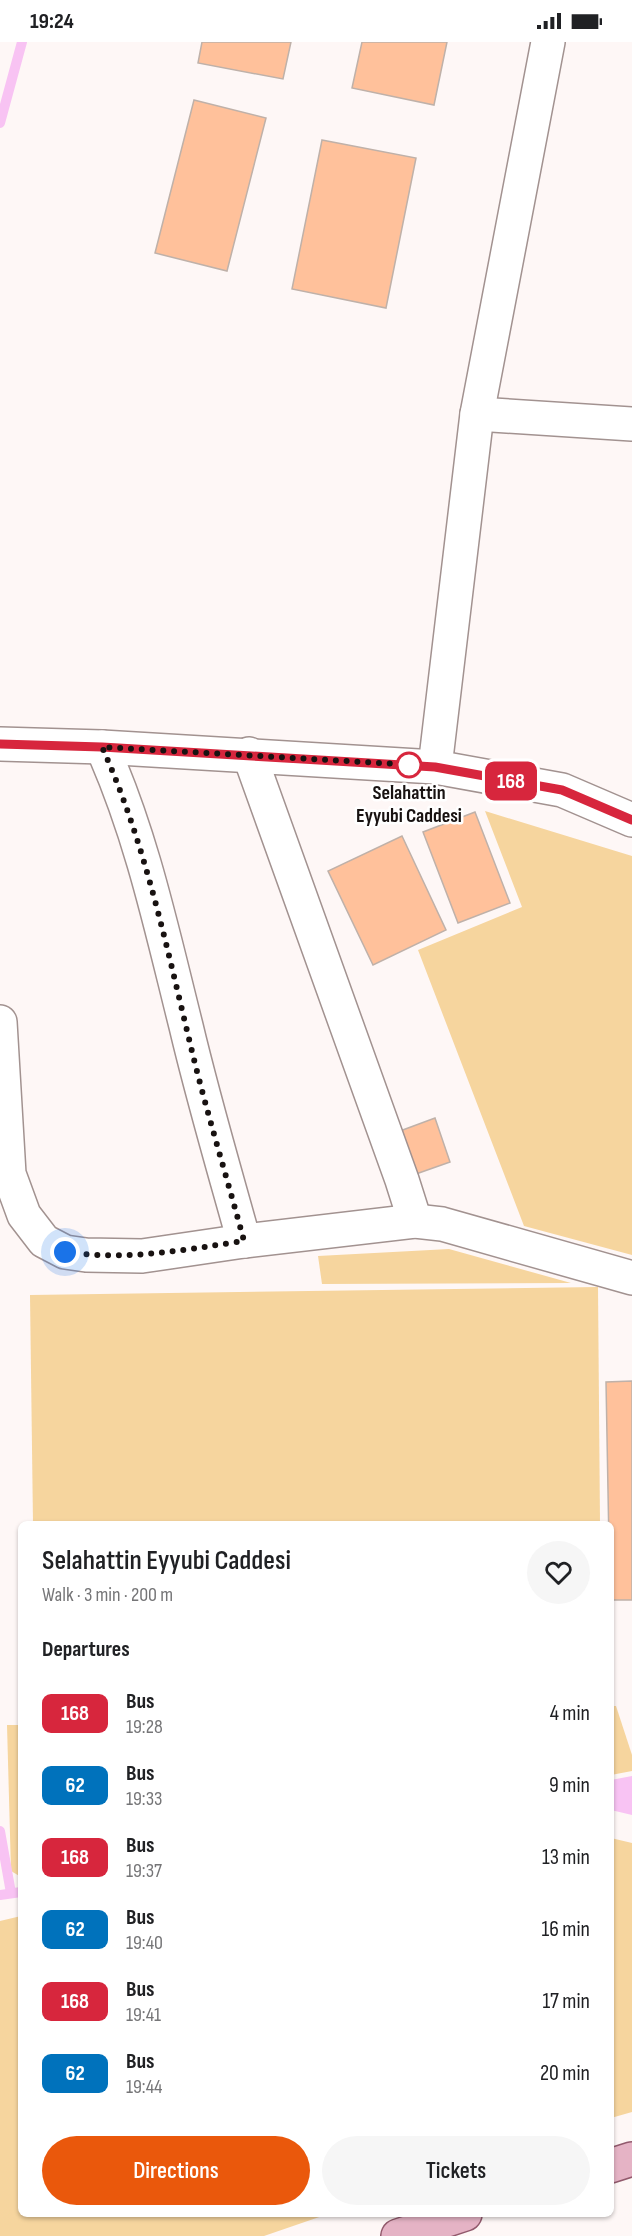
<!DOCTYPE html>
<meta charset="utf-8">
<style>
:root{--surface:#fff;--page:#f6f6f6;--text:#202124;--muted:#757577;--accent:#ea580c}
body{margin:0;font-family:"Sofia Sans Condensed",sans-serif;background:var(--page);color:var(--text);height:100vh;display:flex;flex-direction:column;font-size:22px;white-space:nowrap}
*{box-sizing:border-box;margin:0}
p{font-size:20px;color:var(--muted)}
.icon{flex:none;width:33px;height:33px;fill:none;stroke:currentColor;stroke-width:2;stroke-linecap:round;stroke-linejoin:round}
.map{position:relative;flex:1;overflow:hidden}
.sheet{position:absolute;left:18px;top:1479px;width:596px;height:696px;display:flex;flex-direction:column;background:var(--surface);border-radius:9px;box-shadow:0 2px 4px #0004}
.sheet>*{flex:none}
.badge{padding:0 12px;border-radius:9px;font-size:21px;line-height:39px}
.you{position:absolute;width:30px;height:30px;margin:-15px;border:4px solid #fff;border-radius:50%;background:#1a73e8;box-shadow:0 0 0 9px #1a73e833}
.map>.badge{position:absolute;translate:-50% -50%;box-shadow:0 0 0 3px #fff}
h2{padding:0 24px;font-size:22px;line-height:54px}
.round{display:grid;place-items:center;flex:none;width:63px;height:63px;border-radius:32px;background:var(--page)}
.overview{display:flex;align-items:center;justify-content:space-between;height:102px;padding:0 24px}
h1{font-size:28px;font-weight:600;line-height:45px}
.cta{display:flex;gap:12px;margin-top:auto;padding:12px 24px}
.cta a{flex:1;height:69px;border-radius:36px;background:var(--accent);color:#fff;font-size:24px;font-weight:600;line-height:69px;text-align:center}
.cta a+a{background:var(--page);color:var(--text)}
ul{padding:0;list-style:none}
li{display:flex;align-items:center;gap:18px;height:72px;padding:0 24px}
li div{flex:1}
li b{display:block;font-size:22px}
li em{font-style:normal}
li .badge{min-width:66px;font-weight:700;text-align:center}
.status{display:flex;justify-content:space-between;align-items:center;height:42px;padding:0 30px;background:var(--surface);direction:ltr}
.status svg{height:16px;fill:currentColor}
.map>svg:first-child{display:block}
.green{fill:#f6d59e}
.water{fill:#f8c3f3}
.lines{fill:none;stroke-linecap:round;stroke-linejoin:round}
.stream{stroke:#f8c3f3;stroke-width:10}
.building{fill:#ffc19b;stroke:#bfb1a9;stroke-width:1.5}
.minor-casing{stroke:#a29290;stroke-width:36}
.tertiary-casing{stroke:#a29290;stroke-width:36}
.primary-casing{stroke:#925a6d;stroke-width:36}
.minor{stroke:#fff;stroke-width:33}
.tertiary{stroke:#fff;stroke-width:33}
.primary{stroke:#e5b3c5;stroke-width:33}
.line-casing{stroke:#fff;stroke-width:14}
.line{stroke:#d7263d;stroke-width:9}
.walk{stroke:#181211;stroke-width:6;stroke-dasharray:0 10.8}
.stop-dot{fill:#fff;stroke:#d7263d;stroke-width:3}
.labels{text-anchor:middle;stroke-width:5;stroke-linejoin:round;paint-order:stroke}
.stop-label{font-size:20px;font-weight:bold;fill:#181211;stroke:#fff}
</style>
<div class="status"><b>19:24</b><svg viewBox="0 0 49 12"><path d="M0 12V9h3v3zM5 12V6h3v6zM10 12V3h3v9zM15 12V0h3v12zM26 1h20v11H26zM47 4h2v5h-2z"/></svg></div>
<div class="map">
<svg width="632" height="2194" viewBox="0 0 632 2194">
<rect width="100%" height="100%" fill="#fef7f6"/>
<g class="green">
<path d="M485,769l147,45v399l-108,-29 -106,-276 104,-43z"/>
<path d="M449,1207l122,34 -249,1 -4,-28z"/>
<path d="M598,1245l2,237h-567l-3,-229z"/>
<path d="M611,1664h5l16,49v16l-21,4z"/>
<path d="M7,1683h14v152l-10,-6z"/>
<path d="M611,1796l21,5v269l-21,6z"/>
<path d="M21,1874v298h307l-64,22h-264v-315z"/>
</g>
<path class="water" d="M632,1734v39l-21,-5v-30z"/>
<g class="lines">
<g class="stream">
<path d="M0,81l22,-81"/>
<path d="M0,1789l11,62"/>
<path d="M0,1853l21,-3"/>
</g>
</g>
<g class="building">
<path d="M202,0h89l-8,37 -85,-16z"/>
<path d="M362,0h85l-13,63 -82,-17z"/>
<path d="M194,58l72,18 -39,153 -72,-18z"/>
<path d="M322,98l94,18 -30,150 -94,-19z"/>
<path d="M475,770l35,91 -52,20 -35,-91z"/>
<path d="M402,794l44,94 -73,35 -45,-94z"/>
<path d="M435,1076l15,44 -34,12 -16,-43z"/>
<path d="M632,1339v219h-22l-4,-218z"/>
</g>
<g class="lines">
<g class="minor-casing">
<g id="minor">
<path d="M477,372l155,10"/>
<path d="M102,705c40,89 60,184 84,279 17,72 38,143 58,215"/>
<path d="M249,712l153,426 13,41"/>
<path d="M435,725l42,-353 71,-372"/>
<path d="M0,980l9,152 15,41 20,26 21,11 21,3 56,1 102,-15 171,-20 27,3 190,54"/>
</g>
</g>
<g class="tertiary-casing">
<path id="tertiary" d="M0,702l102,3 333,20 127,23 70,30"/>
</g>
<g class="primary-casing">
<g id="primary">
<path d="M610,2124l22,-7"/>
<path d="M398,2194l67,-22"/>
</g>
</g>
<use href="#minor" class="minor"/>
<use href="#tertiary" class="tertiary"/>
<use href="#primary" class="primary"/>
</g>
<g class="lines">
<g class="line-casing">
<path id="line" d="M0,702l102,3 333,20 127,23 70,30"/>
</g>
<use href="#line" class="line"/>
<path class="walk" d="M65,1210c63,9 117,-2 179,-11 -18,-67 -39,-134 -55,-202 -24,-99 -45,-199 -87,-292l314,18h-7"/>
</g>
<circle class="stop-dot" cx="409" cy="723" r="12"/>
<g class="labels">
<g class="stop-label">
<text x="409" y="757">Selahattin<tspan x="409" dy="23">Eyyubi Caddesi</tspan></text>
</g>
</g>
</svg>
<div class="you" style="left:65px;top:1210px"></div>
<b class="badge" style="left:511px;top:739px;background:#d7263d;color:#fff">168</b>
<section class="sheet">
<div class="overview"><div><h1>Selahattin Eyyubi Caddesi</h1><p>Walk · 3 min · 200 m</p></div><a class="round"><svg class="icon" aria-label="heart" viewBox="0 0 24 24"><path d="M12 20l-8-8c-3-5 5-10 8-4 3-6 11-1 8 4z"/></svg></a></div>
<h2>Departures</h2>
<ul>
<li><span class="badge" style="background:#d7263d;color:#fff">168</span><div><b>Bus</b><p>19:28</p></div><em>4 min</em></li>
<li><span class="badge" style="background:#0072bc;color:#fff">62</span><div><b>Bus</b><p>19:33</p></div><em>9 min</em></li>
<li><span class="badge" style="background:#d7263d;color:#fff">168</span><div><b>Bus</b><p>19:37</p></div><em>13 min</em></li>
<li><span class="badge" style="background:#0072bc;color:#fff">62</span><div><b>Bus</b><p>19:40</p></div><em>16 min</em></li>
<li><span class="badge" style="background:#d7263d;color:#fff">168</span><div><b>Bus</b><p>19:41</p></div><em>17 min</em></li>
<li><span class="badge" style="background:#0072bc;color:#fff">62</span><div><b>Bus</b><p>19:44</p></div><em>20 min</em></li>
</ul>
<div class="cta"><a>Directions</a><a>Tickets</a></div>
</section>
</div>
